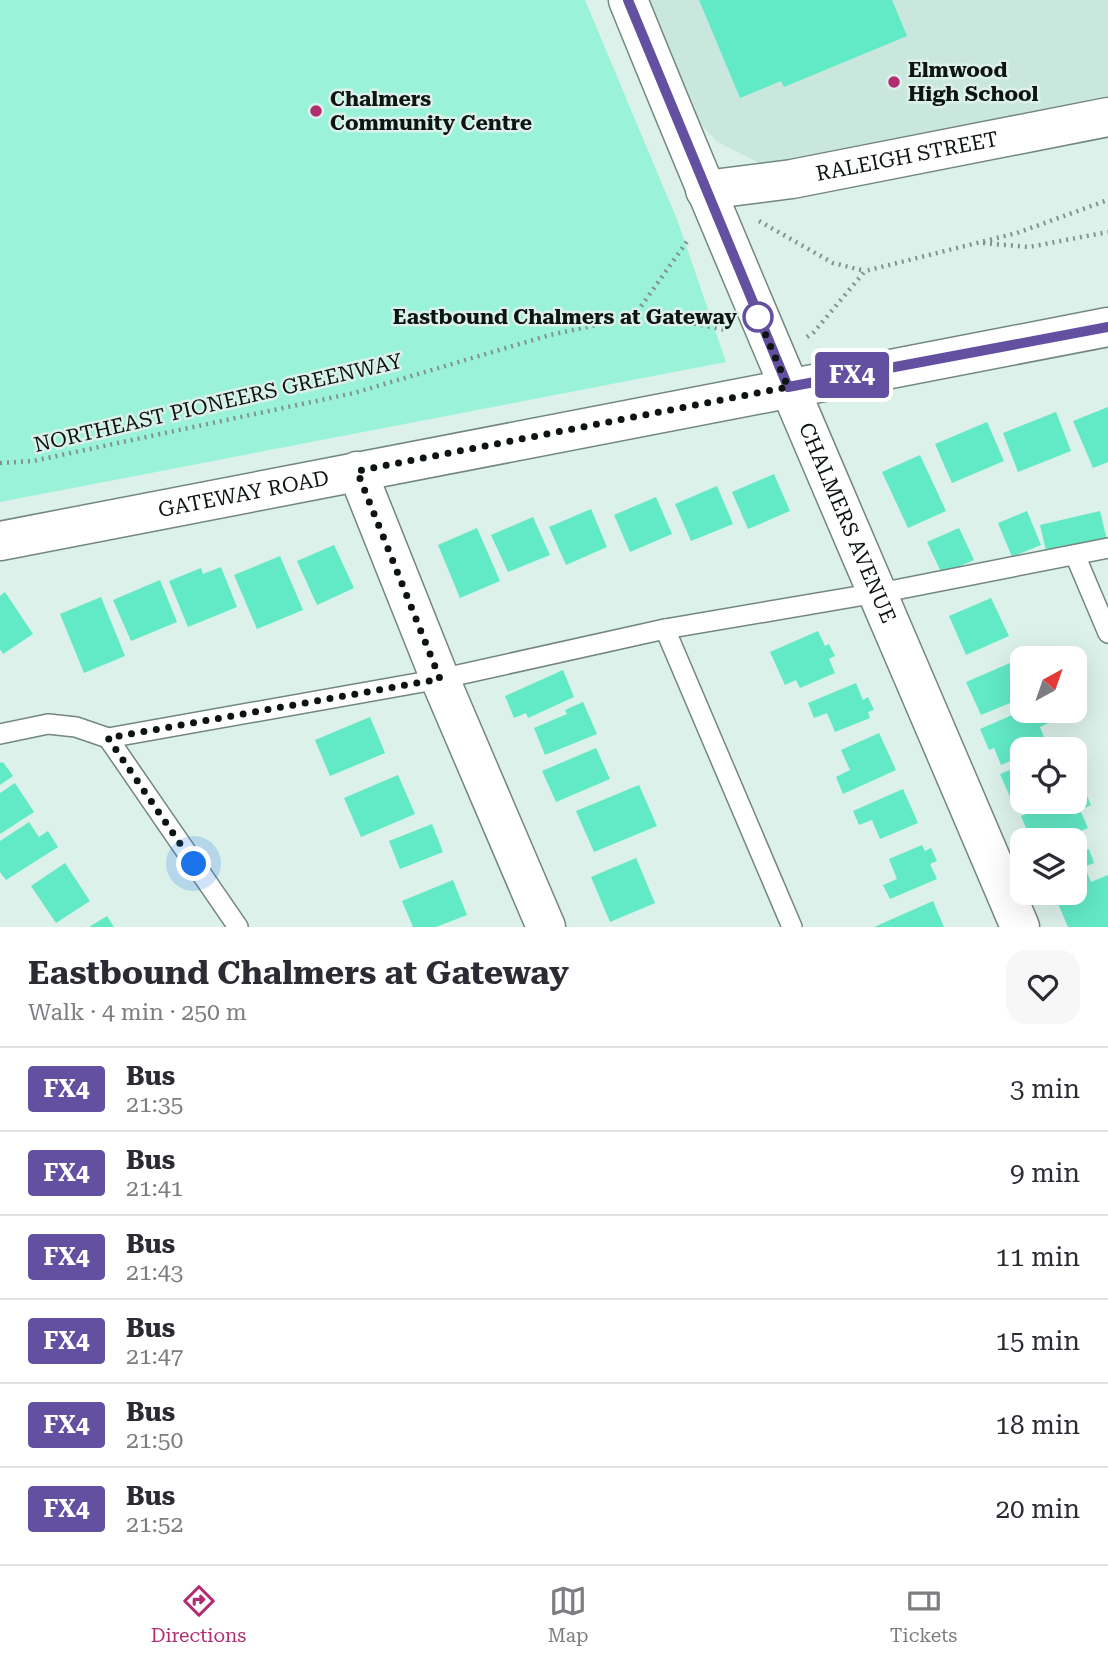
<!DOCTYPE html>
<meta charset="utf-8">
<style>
:root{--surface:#fff;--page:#f7f7f7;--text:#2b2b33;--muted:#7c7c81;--line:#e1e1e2;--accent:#b12c71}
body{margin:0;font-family:"Roboto Serif",serif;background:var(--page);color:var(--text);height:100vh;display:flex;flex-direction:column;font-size:26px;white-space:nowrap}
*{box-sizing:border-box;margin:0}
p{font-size:23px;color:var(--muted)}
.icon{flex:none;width:38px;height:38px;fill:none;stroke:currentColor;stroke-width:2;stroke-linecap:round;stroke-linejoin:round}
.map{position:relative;height:927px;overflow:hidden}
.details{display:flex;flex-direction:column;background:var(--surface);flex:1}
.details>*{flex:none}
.badge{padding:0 14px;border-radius:5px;font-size:24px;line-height:46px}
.needle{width:46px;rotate:40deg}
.tools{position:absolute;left:1010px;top:646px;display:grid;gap:14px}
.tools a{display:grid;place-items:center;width:77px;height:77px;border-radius:14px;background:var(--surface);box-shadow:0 7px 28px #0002;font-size:35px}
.you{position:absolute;width:35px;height:35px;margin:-18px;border:5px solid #fff;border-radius:50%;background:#1a73e8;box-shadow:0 0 0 10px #1a73e833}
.map>.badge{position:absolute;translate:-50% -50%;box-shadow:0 0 0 4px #fff}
.round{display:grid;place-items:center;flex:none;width:74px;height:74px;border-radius:21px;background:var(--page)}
.head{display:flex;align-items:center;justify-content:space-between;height:119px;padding:0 28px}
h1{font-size:33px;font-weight:700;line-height:52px}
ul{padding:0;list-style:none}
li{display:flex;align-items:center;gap:21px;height:84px;padding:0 28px;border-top:2px solid var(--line)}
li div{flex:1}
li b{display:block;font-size:26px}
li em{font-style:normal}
li .badge{min-width:77px;font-weight:700;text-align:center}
.dock{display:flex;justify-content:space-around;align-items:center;height:98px;border-top:2px solid var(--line);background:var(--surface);font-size:19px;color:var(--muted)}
.dock a{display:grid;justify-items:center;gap:4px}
.dock .active{color:var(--accent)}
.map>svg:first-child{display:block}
.built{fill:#cae7de}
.green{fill:#9af3d9}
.building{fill:#62e9c6}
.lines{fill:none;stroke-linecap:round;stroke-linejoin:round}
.lane-casing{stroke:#73867f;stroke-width:22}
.street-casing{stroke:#73867f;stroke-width:41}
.secondary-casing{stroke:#73867f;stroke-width:41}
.path{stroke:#83928d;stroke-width:4.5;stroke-dasharray:2 5;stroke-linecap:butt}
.lane{stroke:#fff;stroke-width:19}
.street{stroke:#fff;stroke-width:38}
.secondary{stroke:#fff;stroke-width:38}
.line-casing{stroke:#fff;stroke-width:16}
.line{stroke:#6450a1;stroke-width:10}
.walk{stroke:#0d1412;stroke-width:7;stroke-dasharray:0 12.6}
.poi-dot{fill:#b12c71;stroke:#dcf1ea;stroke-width:2.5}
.stop-dot{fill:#fff;stroke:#6450a1;stroke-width:3.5}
.labels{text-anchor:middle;stroke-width:5;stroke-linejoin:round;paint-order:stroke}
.poi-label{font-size:21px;font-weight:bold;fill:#0d1412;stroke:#dcf1ea;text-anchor:start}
.street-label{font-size:21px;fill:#0d1412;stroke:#dcf1ea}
.stop-label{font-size:21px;font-weight:bold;fill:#0d1412;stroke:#dcf1ea;text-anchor:end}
</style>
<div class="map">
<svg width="1108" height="927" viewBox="0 0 1108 927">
<rect width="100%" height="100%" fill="#dcf1ea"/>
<path class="built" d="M646,0h462v96l-304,62 -45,5 -42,-21 -18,-20z"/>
<path class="green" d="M0,0h585l93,222 48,140 -726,140z"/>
<g class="building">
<path d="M699,0h193l15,36 -123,51 -3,-6 -41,17z"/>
<path d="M1108,407v55l-15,6 -20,-47z"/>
<path d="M1056,412l15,39 -53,21 -15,-39z"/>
<path d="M987,422l17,39 -52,22 -17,-39z"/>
<path d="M920,455l26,56 -38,17 -26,-56z"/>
<path d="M774,474l16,37 -42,18 -16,-37z"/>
<path d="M717,486l16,38 -42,17 -16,-37z"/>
<path d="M656,497l16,37 -42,18 -16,-37z"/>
<path d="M591,509l16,38 -41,18 -17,-38z"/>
<path d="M1027,511l14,34 -29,12 -14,-34z"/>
<path d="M1100,511l7,29 -60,15 -7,-30z"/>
<path d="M533,517l17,38 -42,17 -17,-37z"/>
<path d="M477,528l23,53 -40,17 -22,-53z"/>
<path d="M959,528l15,32 -32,14 -15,-32z"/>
<path d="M334,545l20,43 -37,17 -20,-44z"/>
<path d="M280,556l23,54 -46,19 -23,-54z"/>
<path d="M221,567l16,40 -49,20 -19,-46 32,-13 2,6z"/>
<path d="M160,580l17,42 -46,19 -18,-41z"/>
<path d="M5,592l28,42 -30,20 -3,-5v-53z"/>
<path d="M101,597l24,59 -41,17 -24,-59z"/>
<path d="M991,598l18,38 -43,19 -17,-39z"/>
<path d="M818,631l7,15 4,-2 6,12 -6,3 6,14 -35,15 -4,-8 -11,5 -15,-33z"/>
<path d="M1019,659l3,8v31l-41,17 -15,-33z"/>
<path d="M563,670l11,27 -46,21 -2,-5 -12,5 -9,-22z"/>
<path d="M856,683l7,17 5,-3 6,13 -6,2 2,6 -35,14 -8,-19 -13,5 -6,-15z"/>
<path d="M583,702l14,32 -52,21 -11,-27 33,-14 -2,-4z"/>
<path d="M1024,710h22l5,12 -11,5 7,18 -9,4h-16v7l-21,9 -7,-17 -5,2 -9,-21z"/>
<path d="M370,717l15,36 -55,23 -15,-36z"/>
<path d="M879,733l17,37 -53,24 -7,-17 14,-7 -9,-20z"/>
<path d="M596,748l14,31 -54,23 -14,-31z"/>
<path d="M3,762l10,14 -13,9v-22z"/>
<path d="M1074,763l6,14 -6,2z"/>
<path d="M1022,765v37l-8,4 -14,-32z"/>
<path d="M398,775l17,39 -54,23 -17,-39z"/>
<path d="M15,783l19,29 -34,22v-41z"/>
<path d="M639,785l18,41 -63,26 -18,-41z"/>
<path d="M903,789l15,34 -38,16 -8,-19 -13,5 -6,-14z"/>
<path d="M1084,789l7,16 -11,5 8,18 -27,12h-30l-10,-24 35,-14h18v-8z"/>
<path d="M29,822l10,15 9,-6 10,16 -52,33 -6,-8v-31z"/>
<path d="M432,824l11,28 -43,17 -11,-28z"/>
<path d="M1074,843l5,9 10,-3 5,14 -20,8z"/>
<path d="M922,845l3,6 6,-3 6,13 -7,3 7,15 -47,20 -7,-14 14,-6 -8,-20z"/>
<path d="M636,858l19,45 -45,19 -19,-45z"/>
<path d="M65,863l25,38 -34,22 -25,-37z"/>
<path d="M1086,870l5,12 17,-7v52h-40l-15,-35h21v-17z"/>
<path d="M453,880l14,35 -31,12h-23l-11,-26z"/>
<path d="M933,901l11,26h-70z"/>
<path d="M107,916l7,11h-25z"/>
</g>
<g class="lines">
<g class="lane-casing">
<g id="lane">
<path d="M1075,555l33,78"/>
<path d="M665,629l127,298"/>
<path d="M0,734l48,-10 28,3 32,11"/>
<path d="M238,927l-130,-189 332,-59 225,-50 235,-40 208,-41"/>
</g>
</g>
<g class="street-casing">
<path id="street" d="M357,471l83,208 106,248"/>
</g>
<g class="secondary-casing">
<g id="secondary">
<path id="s1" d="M628,0c126,311 261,618 392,927"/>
<path id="s2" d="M705,190l87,-11 316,-62"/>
<path id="s3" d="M0,541l1108,-214"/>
</g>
</g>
<g class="path">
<path d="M759,221l74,42 32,8"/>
<path d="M983,243l46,4 79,-15"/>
<path d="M637,312l51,-72"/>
<path d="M807,337l7,-5 51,-61 152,-38 91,-33"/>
<path d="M0,463l33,-2 321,-68 196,-58 56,-12 31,-11 89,18"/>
</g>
<use href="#lane" class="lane"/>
<use href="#street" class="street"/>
<use href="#secondary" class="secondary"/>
</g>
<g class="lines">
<g class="line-casing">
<path id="line" d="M628,0l160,387 320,-60"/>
</g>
<use href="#line" class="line"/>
<path class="walk" d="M194,864l-86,-126 332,-59 -83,-208 431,-84 -30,-70"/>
</g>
<g class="poi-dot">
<circle cx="894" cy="82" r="7"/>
<circle cx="316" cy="111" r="7"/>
</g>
<circle class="stop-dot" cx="758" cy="317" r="14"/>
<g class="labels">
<g class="poi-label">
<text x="908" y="77">Elmwood<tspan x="908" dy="24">High School</tspan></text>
<text x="330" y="106">Chalmers<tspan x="330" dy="24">Community Centre</tspan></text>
</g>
<g class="street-label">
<text dy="7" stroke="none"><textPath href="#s2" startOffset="205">RALEIGH STREET</textPath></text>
<text transform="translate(218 403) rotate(-13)" y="7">NORTHEAST PIONEERS GREENWAY</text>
<text dy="7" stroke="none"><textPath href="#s3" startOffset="248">GATEWAY ROAD</textPath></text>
<text dy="7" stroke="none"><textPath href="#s1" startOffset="567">CHALMERS AVENUE</textPath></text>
</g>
<g class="stop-label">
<text x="737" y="324">Eastbound Chalmers at Gateway</text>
</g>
</g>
</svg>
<div class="tools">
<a><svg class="needle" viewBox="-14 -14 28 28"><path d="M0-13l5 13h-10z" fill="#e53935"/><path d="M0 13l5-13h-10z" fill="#7c7c81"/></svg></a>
<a><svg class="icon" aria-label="locate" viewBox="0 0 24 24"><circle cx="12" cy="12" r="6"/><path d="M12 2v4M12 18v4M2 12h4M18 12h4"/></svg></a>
<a><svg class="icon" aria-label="layers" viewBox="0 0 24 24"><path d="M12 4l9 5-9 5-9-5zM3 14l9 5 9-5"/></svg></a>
</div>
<div class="you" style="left:194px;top:864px"></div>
<b class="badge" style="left:852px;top:375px;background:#6450a1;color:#fff">FX4</b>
</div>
<section class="details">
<div class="head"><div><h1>Eastbound Chalmers at Gateway</h1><p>Walk · 4 min · 250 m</p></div><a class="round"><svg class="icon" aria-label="heart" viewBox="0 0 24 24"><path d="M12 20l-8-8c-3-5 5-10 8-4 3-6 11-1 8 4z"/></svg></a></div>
<ul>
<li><span class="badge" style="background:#6450a1;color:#fff">FX4</span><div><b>Bus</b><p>21:35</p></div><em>3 min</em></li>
<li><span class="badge" style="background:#6450a1;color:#fff">FX4</span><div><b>Bus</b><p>21:41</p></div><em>9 min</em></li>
<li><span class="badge" style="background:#6450a1;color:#fff">FX4</span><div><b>Bus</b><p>21:43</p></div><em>11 min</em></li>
<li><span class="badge" style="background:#6450a1;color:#fff">FX4</span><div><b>Bus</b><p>21:47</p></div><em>15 min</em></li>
<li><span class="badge" style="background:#6450a1;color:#fff">FX4</span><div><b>Bus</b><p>21:50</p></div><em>18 min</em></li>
<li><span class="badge" style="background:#6450a1;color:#fff">FX4</span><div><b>Bus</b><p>21:52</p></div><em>20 min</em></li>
</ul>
</section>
<nav class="dock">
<a class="active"><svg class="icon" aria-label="directions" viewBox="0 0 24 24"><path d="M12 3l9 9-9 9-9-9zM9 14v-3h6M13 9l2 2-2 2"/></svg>Directions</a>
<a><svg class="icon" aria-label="map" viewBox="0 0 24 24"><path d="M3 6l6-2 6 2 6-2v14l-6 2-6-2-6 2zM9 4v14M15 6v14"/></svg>Map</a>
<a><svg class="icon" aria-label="tickets" viewBox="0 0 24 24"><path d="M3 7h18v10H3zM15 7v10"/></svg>Tickets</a>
</nav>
